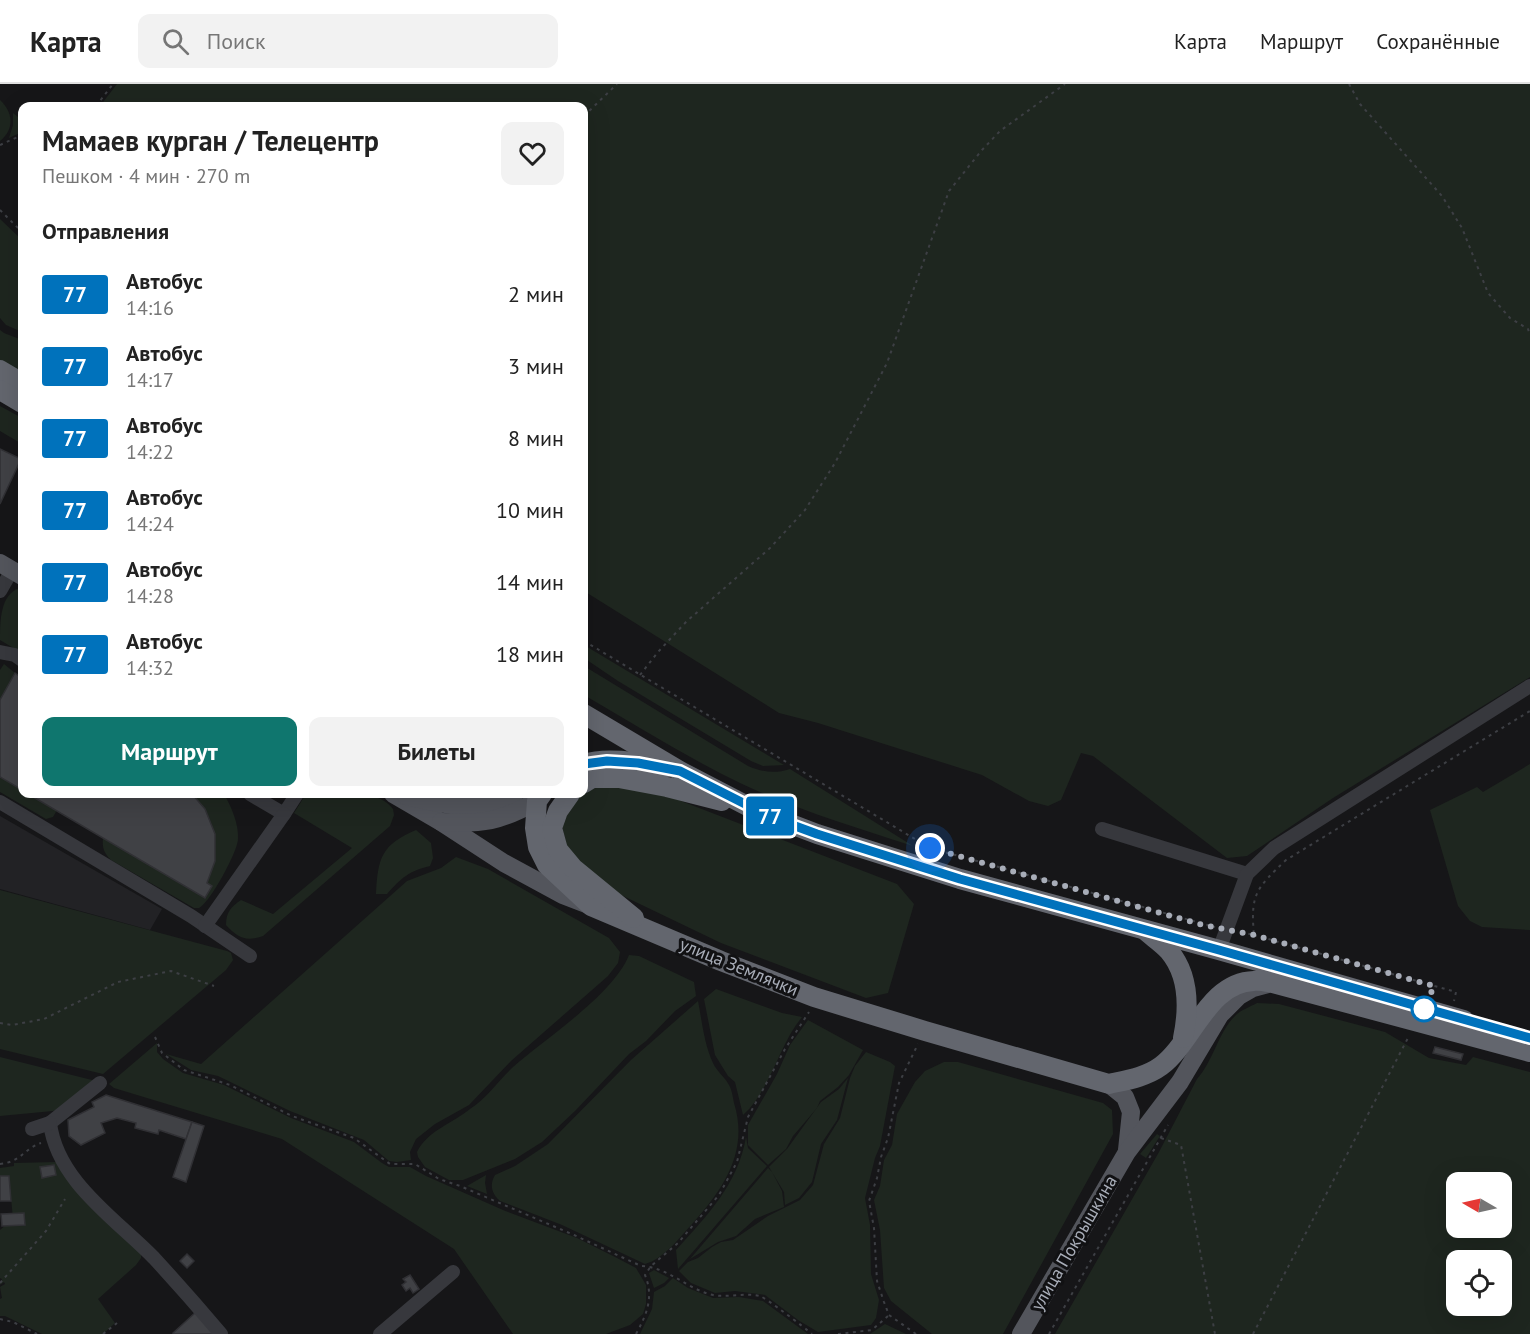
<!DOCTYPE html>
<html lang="ru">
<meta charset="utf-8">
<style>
:root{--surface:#fff;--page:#f2f2f2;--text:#222;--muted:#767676;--line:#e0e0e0;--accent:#0f766e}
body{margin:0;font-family:"PT Sans",sans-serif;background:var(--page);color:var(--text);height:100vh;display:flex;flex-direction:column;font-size:22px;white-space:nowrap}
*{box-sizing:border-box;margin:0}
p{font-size:20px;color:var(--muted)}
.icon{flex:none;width:33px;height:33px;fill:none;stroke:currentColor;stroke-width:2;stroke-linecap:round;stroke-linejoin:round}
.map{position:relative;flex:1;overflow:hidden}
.side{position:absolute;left:18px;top:18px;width:570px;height:696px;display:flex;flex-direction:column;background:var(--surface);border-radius:12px;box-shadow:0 6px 24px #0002}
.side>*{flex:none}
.badge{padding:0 12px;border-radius:4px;font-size:21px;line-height:39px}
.needle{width:39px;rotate:279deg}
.controls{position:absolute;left:1446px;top:1088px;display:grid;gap:12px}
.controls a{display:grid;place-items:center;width:66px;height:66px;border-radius:12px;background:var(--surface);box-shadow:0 6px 24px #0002;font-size:30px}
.you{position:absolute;width:30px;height:30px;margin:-15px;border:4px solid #fff;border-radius:50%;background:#1a73e8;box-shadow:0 0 0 9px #1a73e833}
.map>.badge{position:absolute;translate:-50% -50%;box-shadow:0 0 0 3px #fff}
h2{padding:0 24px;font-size:22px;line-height:54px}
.round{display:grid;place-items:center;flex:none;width:63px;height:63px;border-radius:12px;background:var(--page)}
.summary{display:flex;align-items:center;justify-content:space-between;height:102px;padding:0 24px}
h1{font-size:28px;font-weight:800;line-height:45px}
.action{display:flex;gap:12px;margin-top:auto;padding:12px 24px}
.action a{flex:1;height:69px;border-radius:12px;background:var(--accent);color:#fff;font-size:24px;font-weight:800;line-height:69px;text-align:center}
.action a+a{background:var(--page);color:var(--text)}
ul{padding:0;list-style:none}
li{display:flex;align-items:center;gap:18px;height:72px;padding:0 24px}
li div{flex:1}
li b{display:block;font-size:22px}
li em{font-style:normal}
li .badge{min-width:66px;font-weight:700;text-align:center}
header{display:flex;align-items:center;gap:36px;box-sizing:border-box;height:84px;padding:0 30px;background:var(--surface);border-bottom:2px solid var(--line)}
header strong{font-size:28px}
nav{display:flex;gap:33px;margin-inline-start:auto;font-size:21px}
.search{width:420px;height:54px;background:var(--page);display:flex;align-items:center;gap:15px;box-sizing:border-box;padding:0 21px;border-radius:12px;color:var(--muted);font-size:22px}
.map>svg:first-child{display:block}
.built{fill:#222225}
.green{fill:#1e261f;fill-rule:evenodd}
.building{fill:#404145;stroke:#303034;stroke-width:1.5}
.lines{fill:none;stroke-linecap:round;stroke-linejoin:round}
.path{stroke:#3d3f44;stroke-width:2;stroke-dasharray:3 4.5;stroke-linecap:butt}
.minor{stroke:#37383d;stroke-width:14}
.major{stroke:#53555c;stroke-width:18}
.highway{stroke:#63666e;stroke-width:20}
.line-casing{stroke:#fff;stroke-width:14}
.line{stroke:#0072bc;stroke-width:9}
.walk{stroke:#a8adb8;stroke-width:6;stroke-dasharray:0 10.8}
.stop-dot{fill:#fff;stroke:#0072bc;stroke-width:3}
.labels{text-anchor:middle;stroke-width:6;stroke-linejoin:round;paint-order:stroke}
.street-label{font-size:18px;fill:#a8adb8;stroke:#111113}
</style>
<header>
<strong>Карта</strong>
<div class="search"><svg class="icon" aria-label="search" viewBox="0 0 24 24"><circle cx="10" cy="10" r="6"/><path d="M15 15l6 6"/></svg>Поиск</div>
<nav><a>Карта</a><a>Маршрут</a><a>Сохранённые</a></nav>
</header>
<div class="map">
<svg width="1530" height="1250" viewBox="0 0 1530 1250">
<rect width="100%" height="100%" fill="#161618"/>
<path class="built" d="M0,732l162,93 -12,21 -150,-41z"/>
<g class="green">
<path d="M117,0h1413v593l-197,121 -86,58 -20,2 -134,-102 -12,-3 -20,47 -13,6 -19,-5 -47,-26 -164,-52 -39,-10 -195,-122v-485h-484z"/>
<path d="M0,16c13,12 15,29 0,41z"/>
<path d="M13,29l9,7v12l-13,6 4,-13z"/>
<path d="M0,135l22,21v92l-16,-7 -6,-7z"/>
<path d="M0,246l4,3 18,7v33l-22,-13z"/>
<path d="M0,322l22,12v26l-22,-13z"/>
<path d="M20,504h2v65l-22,-13c0,-19 0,-46 20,-52z"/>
<path d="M584,561l200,120 -21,1 -12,-5 -133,-80 -34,-23z"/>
<path d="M4,580l11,9 -15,27v-30z"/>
<path d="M584,582l164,100c14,6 27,8 42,3l123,77c-58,-19 -118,-37 -173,-63 -54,-26 -104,-58 -156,-88z"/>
<path d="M1530,680v166l-48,-3 -12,-6 -12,-15 -28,-96 47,-23 6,5z"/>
<path d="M0,693l22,13v4h6l29,16 -4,7 -7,2 -46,-27z"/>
<path d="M599,701h22l47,11 229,88 17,20 -26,89 -22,5 -145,-55 -102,-49 -37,-29 -15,-18 -5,-21 13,-27z"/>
<path d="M191,710h33c7,12 15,30 14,45 0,12 -28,64 -39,69h-5l-83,-48c-7,-7 -9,-12 -8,-22l109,48 -5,-3c14,-33 11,-65 -16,-89z"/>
<path d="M306,710c27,-1 69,-8 87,15l1,6 -4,11 -127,110c-17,6 -25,2 -37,-11 0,-13 5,-18 15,-25l32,14 79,-66 -58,-35z"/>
<path d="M416,746l15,13 2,15 -3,8c-21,5 -29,12 -43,28h-11c2,-36 5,-49 40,-64z"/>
<path d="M456,773l32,12 121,69 11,14 -2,11 -10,13 -97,85 -42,44 -34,19 -19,15 -6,13 1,8 -14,2 -8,-1 -25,-21 -74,-29 -72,-35 -27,-6 -25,-16 35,10 206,-183 34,-13z"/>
<path d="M0,806l227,61 4,2 2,7 -7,10 -123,104 -103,-25z"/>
<path d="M629,871l10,1 55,26 2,14 -21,15 -29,30 -17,13 -54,57 -33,31 -27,17 -52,21h-14l-24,-13 -7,-10 -1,-5c10,-21 36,-29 53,-43 17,-11 28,-28 43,-42 33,-29 100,-72 116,-112z"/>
<path d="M716,905l66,24 20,4c-24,29 -31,73 -59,98l-8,-33 -7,-6 -13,-21 -11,-56z"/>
<path d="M698,917c4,20 6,43 15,62 4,9 12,14 16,22 3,5 4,13 5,18 15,48 -10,85 -41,120 -13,14 -29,36 -48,41l-83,-39 -62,-24c-8,-7 -11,-16 -5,-26l20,-9 33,-22 83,-84z"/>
<path d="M1257,919l22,1 106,28 44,26 37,7 7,-8 57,15v262h-475l104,-182 38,-73c17,-19 21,-47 39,-64 5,-5 14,-8 21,-12zM1456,1098h46v45h-46zM1456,1176h46v45h-46z"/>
<path d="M808,936l55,30 -14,25 -11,12 -18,14 -3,7 -24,28 -7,13 -18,16 -20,-20v-20l29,-51 13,-29z"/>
<path d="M157,959v9l6,7 20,14 41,12 67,33 63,24 28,21 7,4h21l16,9 77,34 74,28 40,20 19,10 10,17v19l-3,10 -13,11 -24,9h-93l-59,-85 -172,-110 -168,-51 -5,-4z"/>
<path d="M866,968l24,10 5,4 -15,80 -5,12 -10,40 5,27 1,49 8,26 -3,18 -5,7 -53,7 -20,-12 -33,-25 -30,-4 -20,2 -24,-10 -12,-12 9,-9 10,-4 14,-11 9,-5 12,-2 35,-24 32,-16 13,-15 11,-41 16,-26 10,-40 5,-12z"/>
<path d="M0,973l92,23 2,2 -33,27 -8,2 -53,5z"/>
<path d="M944,978h14l145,41 9,7 1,24 -110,200h-71l-41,-33 -7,-13 -4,-58 -6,-30 6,-14 4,-26 8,-15 5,-31 18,-32 10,-11z"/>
<path d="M848,994l-11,42 -16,24 -9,38 -13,16 -14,7 -1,-13 -12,-20 10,19 2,16 -29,12 -19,17 -18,6 -28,17 78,-91 4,4 -3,-5 18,-18 34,-47 18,-13z"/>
<path d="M1157,1050l3,2 -14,22 -6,-4z"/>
<path d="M746,1053l2,11 19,18 -89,103 -2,-19c31,-34 62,-66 70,-113z"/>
<path d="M56,1078l85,89v7l-5,7 -38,34 17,24 -12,11h-61l-37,-18h-5v-17l2,-1 -2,-11 5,-3 -1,-2 -4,3 2,-6 -2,-1v-48l13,-11 -4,-43h-9v-8l14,-2v-3z"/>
<path d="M486,1091l-1,8 2,11 -20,-8z"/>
<path d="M654,1186l15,8 -5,5 -10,5 -5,-15z"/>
<path d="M673,1194l15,10 25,10 26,-1 24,4 45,33h-168l12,-25 2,-17 11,-6z"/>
<path d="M885,1240l21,10h-36z"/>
</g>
<g class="building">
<path d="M0,365l21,10 -21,45z"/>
<path d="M15,589l7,5v112l-22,-13v-77z"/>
<path d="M28,710h164l13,15 10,25v27l-8,22 5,3 -7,12z"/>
<path d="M1435,963l28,7 -2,6 -28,-7z"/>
<path d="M106,1011l86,27 -6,17 -27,-9 -1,4 -23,-6 1,-5 -19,-5 -16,5 4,10 -24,12 -12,-9 -1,-16 26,-13 -2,-5z"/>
<path d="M192,1038l12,4 -18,56 -13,-5z"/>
<path d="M54,1081l2,10 -14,3 -2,-11z"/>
<path d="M0,1092h9l2,25h-11z"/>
<path d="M24,1129l1,12 -23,1 -1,-12z"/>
<path d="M187,1170l7,7 -7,7 -7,-7z"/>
<path d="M410,1191l9,14 -6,4 -3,-5 -4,3 -4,-6 4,-3 -3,-3z"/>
<path d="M196,1228l19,22h-42v-1z"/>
</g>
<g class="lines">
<g class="path">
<path d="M1349,0l11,20 82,92 20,32 26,65 22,25 18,11 2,6"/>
<path d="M96,22l17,-22"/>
<path d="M584,32l33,-32"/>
<path d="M0,61l22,-10"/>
<path d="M0,126l22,22"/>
<path d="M584,557l346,207 285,79"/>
<path d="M640,591l18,-23 28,-30 84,-74 35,-38 30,-47 52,-100 62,-172 33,-41 18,-19 65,-47"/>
<path d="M1241,848l13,3c-4,-42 3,-47 32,-75l244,-149"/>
<path d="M1254,851l202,57 -2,9"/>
<path d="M0,939l12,2 32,-6 74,-37 53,-11 43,15"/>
<path d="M155,953l7,16 22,17 46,15 62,31 62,22 36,26h25l24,15 21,7 114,49 67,31c26,1 44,21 68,28 16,5 34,-2 51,2 6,2 45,32 52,38"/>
<path d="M1161,1054l20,7 34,189"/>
<path d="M0,1080c21,-2 25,-16 41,-21"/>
<path d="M0,1199l46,-52 19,-32"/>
<path d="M0,1235l13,3 24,12"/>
<path d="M103,1250l14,-11"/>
<path d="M636,1250c11,-20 18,-37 9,-59l6,-9 27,-23 41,-48 18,-33 11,-45 37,-68 24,-37"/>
<path d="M838,1250l34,-4 17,-15"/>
<path d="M916,1250l-27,-19 -5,-13 -7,-21 -3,-53 -5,-27 8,-23 4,-21 7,-19 11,-55 19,-39"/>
<path d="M1049,1250l119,-209"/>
<path d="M1253,1250l156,-298"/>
</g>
<g class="minor">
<path d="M0,507l12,-21"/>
<path d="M0,568l15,3 7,5"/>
<path d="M250,710l34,20 13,-20"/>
<path d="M0,718l191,114 59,40"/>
<path d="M1102,745l145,45"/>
<path d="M205,842l79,-112"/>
<path d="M1219,866l28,-76 27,-26 256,-162"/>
<path d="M100,999l-50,40c7,58 66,96 104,135 23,25 45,50 67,76"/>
<path d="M32,1045l18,-6"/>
<path d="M380,1250l73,-62"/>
</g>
<g class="major">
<path d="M0,479l22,13"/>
<path d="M393,710l48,28 63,41 59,32 26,10"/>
<path d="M406,712c40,9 71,19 109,-2"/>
<path d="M441,738c43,2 58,0 96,-21"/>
<path d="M1109,1000l16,13 6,15 -4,38"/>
<path d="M1021,1250l106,-182 53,-70 40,-67 19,-19 14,-8 15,-4"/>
</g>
<g class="highway">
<path d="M0,286l22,13"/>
<path d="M0,306l22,13"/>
<path d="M584,630l96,57 77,40 60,23 143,45 259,71 245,70"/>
<path d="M584,680c25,-8 55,-1 81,4"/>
<path d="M584,699l8,-5h27l48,9 55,14"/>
<path d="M542,710l-5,7 -2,27 3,19 9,18 44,41 130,55 93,36 111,34 184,53c18,-4 37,-7 52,-18 32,-24 47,-84 93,-85 6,-1 13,1 19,2l257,69"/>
<path d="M570,710l-12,17 -6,17 6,22 15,18 61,50"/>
<path d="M1147,848c7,6 16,12 22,19 21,25 20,58 14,87"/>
</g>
</g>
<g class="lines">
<g class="line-casing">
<path id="line" d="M584,680l23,-3 31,2 42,8 77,39 30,13 30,11 143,45 259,71 311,88"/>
</g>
<use href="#line" class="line"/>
<path class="walk" d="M930,764l273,77 51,10 180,51 -10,23"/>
</g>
<circle class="stop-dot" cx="1424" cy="925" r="12"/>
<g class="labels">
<g class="street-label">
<text transform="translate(739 883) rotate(22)" y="6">улица Землячки</text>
<text transform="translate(1074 1159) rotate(-60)" y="6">улица Покрышкина</text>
</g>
</g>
</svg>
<div class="controls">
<a><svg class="needle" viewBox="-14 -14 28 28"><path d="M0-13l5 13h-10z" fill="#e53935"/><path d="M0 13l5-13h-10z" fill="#767676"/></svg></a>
<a><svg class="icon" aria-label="locate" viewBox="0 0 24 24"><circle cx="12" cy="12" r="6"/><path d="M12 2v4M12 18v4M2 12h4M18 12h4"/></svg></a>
</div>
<div class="you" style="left:930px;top:764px"></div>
<b class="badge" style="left:770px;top:732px;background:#0072bc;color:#fff">77</b>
<section class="side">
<div class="summary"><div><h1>Мамаев курган / Телецентр</h1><p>Пешком · 4 мин · 270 m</p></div><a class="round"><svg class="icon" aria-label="heart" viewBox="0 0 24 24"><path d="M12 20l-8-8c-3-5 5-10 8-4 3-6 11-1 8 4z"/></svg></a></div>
<h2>Отправления</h2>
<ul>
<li><span class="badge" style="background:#0072bc;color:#fff">77</span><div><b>Автобус</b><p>14:16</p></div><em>2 мин</em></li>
<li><span class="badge" style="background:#0072bc;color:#fff">77</span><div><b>Автобус</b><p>14:17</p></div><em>3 мин</em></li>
<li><span class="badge" style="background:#0072bc;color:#fff">77</span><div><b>Автобус</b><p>14:22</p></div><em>8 мин</em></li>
<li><span class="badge" style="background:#0072bc;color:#fff">77</span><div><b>Автобус</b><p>14:24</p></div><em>10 мин</em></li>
<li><span class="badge" style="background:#0072bc;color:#fff">77</span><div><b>Автобус</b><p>14:28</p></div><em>14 мин</em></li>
<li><span class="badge" style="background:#0072bc;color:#fff">77</span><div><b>Автобус</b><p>14:32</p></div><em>18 мин</em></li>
</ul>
<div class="action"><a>Маршрут</a><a>Билеты</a></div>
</section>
</div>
